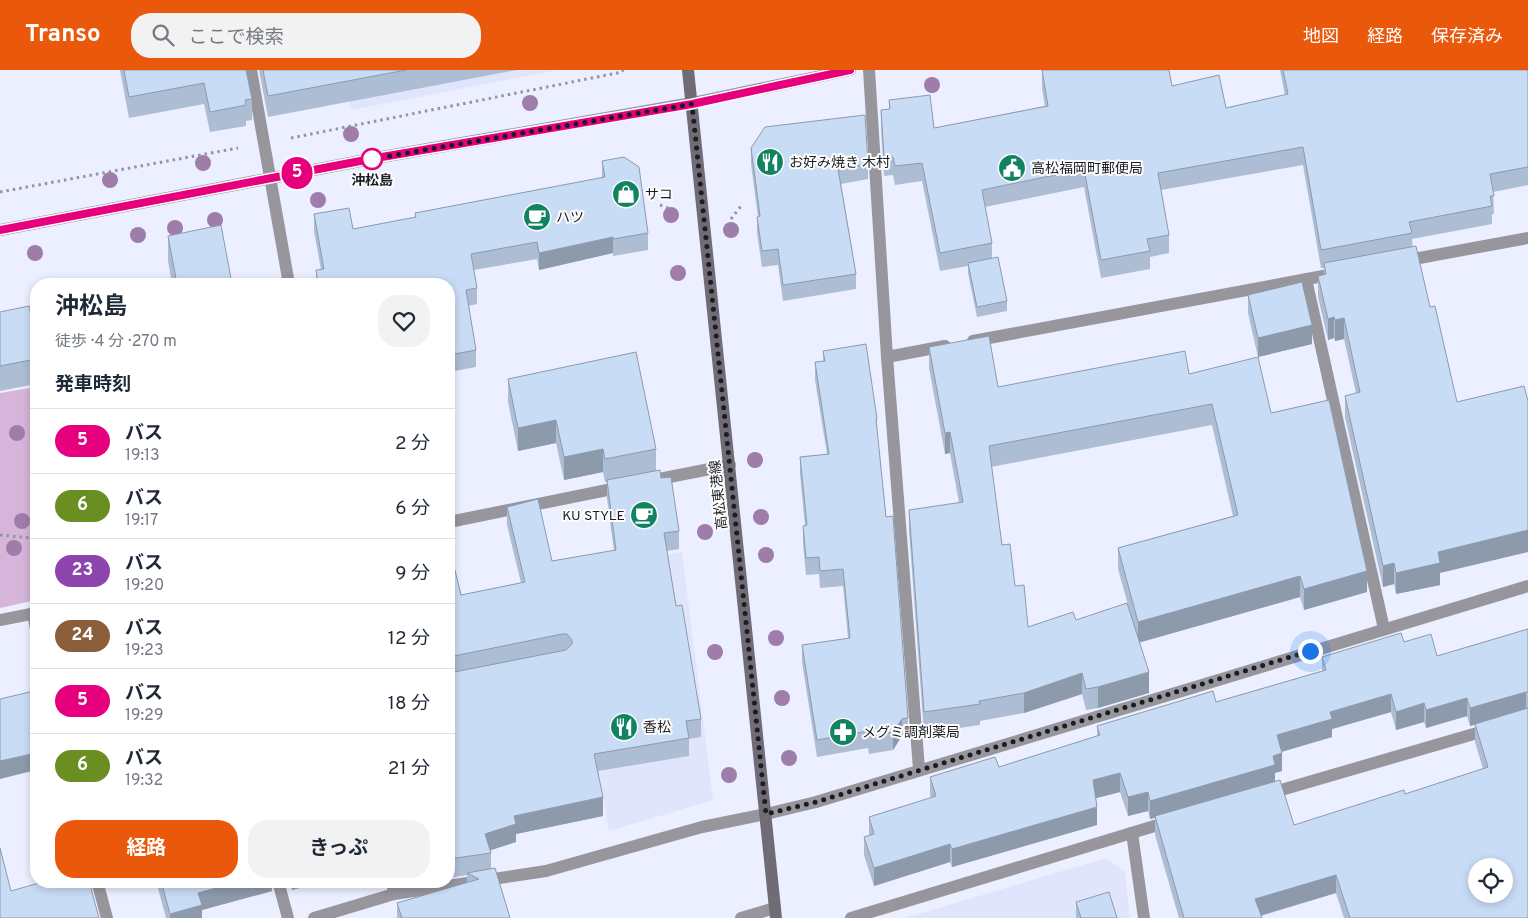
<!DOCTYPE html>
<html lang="ja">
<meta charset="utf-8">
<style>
:root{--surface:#fff;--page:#f2f2f3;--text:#1f2937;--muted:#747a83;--line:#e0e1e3;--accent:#ea580c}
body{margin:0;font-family:Overpass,"Noto Sans JP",sans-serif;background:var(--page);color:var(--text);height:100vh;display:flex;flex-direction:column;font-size:19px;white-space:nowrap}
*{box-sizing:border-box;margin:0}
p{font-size:16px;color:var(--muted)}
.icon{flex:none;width:28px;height:28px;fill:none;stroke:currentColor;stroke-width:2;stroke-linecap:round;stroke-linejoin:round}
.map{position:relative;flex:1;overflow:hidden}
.drawer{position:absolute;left:30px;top:208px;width:425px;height:610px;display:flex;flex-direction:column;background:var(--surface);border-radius:20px;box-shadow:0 2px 8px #0003}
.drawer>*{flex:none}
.badge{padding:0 10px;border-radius:16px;font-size:18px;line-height:32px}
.buttons{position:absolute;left:1468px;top:788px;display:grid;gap:10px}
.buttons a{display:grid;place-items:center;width:45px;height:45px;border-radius:50%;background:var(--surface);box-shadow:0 2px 8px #0003;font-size:25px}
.you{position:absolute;width:25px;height:25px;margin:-12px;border:4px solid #fff;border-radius:50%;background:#1a73e8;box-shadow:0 0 0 8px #1a73e833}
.map>.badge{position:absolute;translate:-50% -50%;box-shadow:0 0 0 2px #fff}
h2{padding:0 25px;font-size:19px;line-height:45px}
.round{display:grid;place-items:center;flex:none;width:52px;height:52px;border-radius:20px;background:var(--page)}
.overview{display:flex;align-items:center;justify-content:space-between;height:85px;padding:0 25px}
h1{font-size:24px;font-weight:700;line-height:38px}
.cta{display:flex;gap:10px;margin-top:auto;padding:10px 25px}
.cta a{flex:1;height:58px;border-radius:20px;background:var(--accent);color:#fff;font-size:20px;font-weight:700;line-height:58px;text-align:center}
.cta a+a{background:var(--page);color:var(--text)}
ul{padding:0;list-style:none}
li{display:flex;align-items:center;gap:15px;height:65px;padding:0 25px;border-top:1px solid var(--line)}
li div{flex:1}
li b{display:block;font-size:19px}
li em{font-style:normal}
li .badge{min-width:55px;font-weight:700;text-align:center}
header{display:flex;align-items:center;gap:30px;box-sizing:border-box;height:70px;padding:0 25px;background:var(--accent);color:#fff}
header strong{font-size:24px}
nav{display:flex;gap:28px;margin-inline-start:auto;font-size:18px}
.search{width:350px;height:45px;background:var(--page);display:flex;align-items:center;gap:12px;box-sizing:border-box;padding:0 18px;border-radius:20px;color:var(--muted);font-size:19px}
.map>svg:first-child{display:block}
.built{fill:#e1e5fc}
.green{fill:#d5b5d9}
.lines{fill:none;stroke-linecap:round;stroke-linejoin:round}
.path{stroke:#9395a0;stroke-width:3;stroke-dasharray:2.5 4;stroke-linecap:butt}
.service{stroke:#98969d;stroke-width:12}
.minor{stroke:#98969d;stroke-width:12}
.tertiary{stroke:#98969d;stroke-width:12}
.secondary{stroke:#6f6c75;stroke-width:12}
.tree{fill:#9e7dab}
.wall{fill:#adbdd3;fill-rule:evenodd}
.shaded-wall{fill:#8d9aac}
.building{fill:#c9dcf5;stroke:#8d9aac;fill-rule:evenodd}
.line-casing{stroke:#fff;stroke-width:11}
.line{stroke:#e6007e;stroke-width:8}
.walk{stroke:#1c1d22;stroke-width:5;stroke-dasharray:0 9}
.stop-dot{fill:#fff;stroke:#e6007e;stroke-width:2.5}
.labels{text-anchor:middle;stroke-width:4;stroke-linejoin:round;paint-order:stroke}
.poi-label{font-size:14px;fill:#1c1d22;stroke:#fdfdfd;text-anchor:start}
.stop-label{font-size:14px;font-weight:bold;fill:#1c1d22;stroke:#fdfdfd}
.street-label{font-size:14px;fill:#1c1d22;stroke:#fdfdfd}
</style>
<header>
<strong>Transo</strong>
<div class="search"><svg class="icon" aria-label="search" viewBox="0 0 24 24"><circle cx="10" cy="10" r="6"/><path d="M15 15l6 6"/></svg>ここで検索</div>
<nav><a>地図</a><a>経路</a><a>保存済み</a></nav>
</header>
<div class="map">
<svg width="1528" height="848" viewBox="0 0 1528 848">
<rect width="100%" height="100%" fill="#ecefff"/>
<g class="built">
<path d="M343,0h215l-207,40z"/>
<path d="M682,482l31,248 -104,31 -29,-163 -15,-96z"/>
<path d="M1106,788l19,14 5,46h-225z"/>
</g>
<path class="green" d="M36,317v213l-36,8v-215z"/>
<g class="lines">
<g class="path">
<path d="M291,68l306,-61 25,-5 1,-2"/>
<path d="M0,122l238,-44"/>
<path d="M660,135l16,6"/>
<path d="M731,149l10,-13"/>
<path d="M0,465l32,3 4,2"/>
</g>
<g class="service">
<path d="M1306,209l78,350"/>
<path d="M33,543l3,16"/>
<path d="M97,811l10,37"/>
<path d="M278,811l10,37"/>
</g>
<g class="minor">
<path d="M251,0l38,214"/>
<path d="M869,0l18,287 32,412"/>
<path d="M1403,191l125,-23"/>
<path d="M973,271l361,-67"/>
<path d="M887,287l58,-11"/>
<path d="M654,410l76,-15"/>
<path d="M449,452l173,-35"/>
<path d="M0,550l36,-7"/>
<path d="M1267,724l224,-65"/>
<path d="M1132,763l12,85"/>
<path d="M392,811l2,13"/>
<path d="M314,848l80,-24 152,-23 156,-44 64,-13"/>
<path d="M741,848l34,-10"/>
<path d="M851,848l320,-97"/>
</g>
<g class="tertiary">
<path d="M0,160l376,-72 316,-55 158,-33"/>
<path d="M766,744l50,-12 712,-216"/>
</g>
<path class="secondary" d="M688,0l88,848"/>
</g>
<g class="tree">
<circle cx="932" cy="15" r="8"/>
<circle cx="530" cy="33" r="8"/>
<circle cx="351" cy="64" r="8"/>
<circle cx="203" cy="93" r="8"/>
<circle cx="110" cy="110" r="8"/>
<circle cx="318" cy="130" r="8"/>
<circle cx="671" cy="145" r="8"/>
<circle cx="215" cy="150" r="8"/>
<circle cx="175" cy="158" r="8"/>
<circle cx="731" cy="160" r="8"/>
<circle cx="138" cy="165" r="8"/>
<circle cx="35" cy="183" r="8"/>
<circle cx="678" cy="203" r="8"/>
<circle cx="17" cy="363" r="8"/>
<circle cx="755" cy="390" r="8"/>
<circle cx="761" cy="447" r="8"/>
<circle cx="22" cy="451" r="8"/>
<circle cx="705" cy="462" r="8"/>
<circle cx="14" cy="478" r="8"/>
<circle cx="766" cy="485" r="8"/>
<circle cx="776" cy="568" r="8"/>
<circle cx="715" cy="582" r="8"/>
<circle cx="782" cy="628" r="8"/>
<circle cx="789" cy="688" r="8"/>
<circle cx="729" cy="705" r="8"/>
</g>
<g class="wall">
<path d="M120,0h126l6,29v21l-6,1v5l-36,6 -6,-28 -75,14z"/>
<path d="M259,0h258l-249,47z"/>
<path d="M1042,0l130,16 54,22 59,-13 -5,-25h248v115l-35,7 1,22h-2v10l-80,15 28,334v12l-44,9 -2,-10 -11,3 -38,-170v-21l11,-3 -12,-54 -9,2 -1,-3 -6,2 -10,-43v-21l6,-1v-7h-3l-18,-103 -142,25 8,45v18l-19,4v12l-49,9 -17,-91 -99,20 7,36v15l15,43v10l-30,6 -9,-44v-7l-28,5 -18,-90 -27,4 -2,-10 -9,1 -3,-48v-18l8,-1v-9l45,28 111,-22 -3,-17z"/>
<path d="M751,78l117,16v15l-27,5 15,90v15l-73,12 -5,-36 -16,2 -5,-34v-16h1l-7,-53z"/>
<path d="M602,91l46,72v17l-35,6v-3l-74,17 -2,-11 -63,11 3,18v16l-9,2 8,44v17l-27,5v-88h-133v-14h5l-7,-39v-17l39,15 62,-12v-4l187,-35z"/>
<path d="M168,166l64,48h-60l-4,-23z"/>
<path d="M1248,225l64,49 -54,13 -10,-44z"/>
<path d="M0,242l31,3 5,-1v70l-36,7z"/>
<path d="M929,277l69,40 191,-13 82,39 96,179 -63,18 -4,-13 -161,45 10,51 -51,15 -12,2 -4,-16 -58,19 -44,8v4l-56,8 -15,-202v-21l50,-7 -9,-50 -5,1 -16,-86zM1212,355l21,91 -115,32v21l15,54 -57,-3 -48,7 -26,-82 -11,-78z"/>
<path d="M823,281l54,68v13l31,286v17l-6,1 -9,14 -24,4 -1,-6 -51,9 -15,-95v-17l46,-7 -5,-52 -23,2 -1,-14 -13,1 -3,-32v-17h2l-5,-52v-17l27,-3 -12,-74v-18l8,-1z"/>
<path d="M508,309l148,70v21l5,8 18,53v18l-12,2 9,55 25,113v18l-12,2v17l-91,15 5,45 -87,18v8l-26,8 1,3v16l19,49h-113v-15l70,-20v-8l-18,3v-332l12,49 60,-12 -14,-58v-18l45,54 62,-10 -7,-53v-16h-2l-2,-10 -39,8 -8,-37 -38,8 -10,-49z"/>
<path d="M1528,559v289h-184l-8,-25 -75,23 1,2h-83l-24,-83v-17l-5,1 -2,-8 -20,5 -8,-24 -24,6 1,27 -145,42 -2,-5 -76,24 -10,-31v-18l5,-2v-18l62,-19 -1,-3v-18l69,-10 98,-31v-10l119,-24 106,-31v-14l82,-15 33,14zM1391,642l5,18 28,-8 2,6 41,-12 3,10 5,-1v17l8,27 -78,25 -111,31 -19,-44v-8l7,-2v-19l50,-15v-8z"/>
<path d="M156,811h116v10l-70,19v8h-36z"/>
<path d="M286,811h38l-32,9 -1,-5 -3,1z"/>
<path d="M1076,832l41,16h-41z"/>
</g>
<g class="shaded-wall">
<path d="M613,167v16l-74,17v-17z"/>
<path d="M1334,247v21l-6,2v-21z"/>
<path d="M1344,248v21l-9,2v-21z"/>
<path d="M1312,255v19l-54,13v-19z"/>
<path d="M556,350v23l-38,8v-23z"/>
<path d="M950,362v21l-5,1v-21z"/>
<path d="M603,379v23l-39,8v-23z"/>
<path d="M1528,460v22l-88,21v12l-44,9v-21l42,-21z"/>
<path d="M1394,493v21l-11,3v-21z"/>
<path d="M1367,501v21l-63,18v-21z"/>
<path d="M1300,506v21l-162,46v-21z"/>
<path d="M1149,602v21l-51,15v-21z"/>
<path d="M1082,603v21l-58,19v-20z"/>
<path d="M1526,622v18l-56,16v-18z"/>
<path d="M1391,624v18l-59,17v8l-55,16v-18l53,-23z"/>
<path d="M1467,628v18l-41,12v-18z"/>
<path d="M1424,633v19l-28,8v-18z"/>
<path d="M902,649v17l-9,14v-18z"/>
<path d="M36,683v17l-36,9v-18z"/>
<path d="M1282,683v18l-7,2v10l-125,36v-18z"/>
<path d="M1120,703v19l-27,7v-19z"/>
<path d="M1148,722v19l-20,5v-19z"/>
<path d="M603,727v19l-87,18v8l-31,10v-18l29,-18z"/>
<path d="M1097,737v18l-145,42v-18z"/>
<path d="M950,774v18l-76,24v-18z"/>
<path d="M1336,805v18l-81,24v-18z"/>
<path d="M241,811h31v10l-70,19v8h-32v-4l28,-21z"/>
<path d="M288,811h3v4l-3,1z"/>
<path d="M292,811h32l-32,9z"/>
</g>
<g class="building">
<path d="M124,0h122l6,29 -7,1 1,5 -36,7 -6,-29 -75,14z"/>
<path d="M263,0h143l-138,26z"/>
<path d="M1042,0h127l3,16 47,-11 7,33 62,-14 -5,-24h245v97l-38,7 4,22h-4l2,10 -83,16 3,11 -91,17 -18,-103 -145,26 11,62 -22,4 3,12 -49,9 -17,-91 -102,21 10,53 -52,10 -18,-90 -27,3 -2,-9 -9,1 -3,-48 9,-1 -1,-9 41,-5 4,33 114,-22z"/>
<path d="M865,45l3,49 -30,5 18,105 -73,11 -5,-36 -16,2 -5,-34 3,-1 -9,-68 14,-21z"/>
<path d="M624,87l15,10 9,66 -35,6v-2l-74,16 -2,-11 -66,12 6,34 -11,2 10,60 -27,5v-71h-131l-2,-14 8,-1 -10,-55 35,-6 4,21 63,-12 -1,-4 190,-36 -3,-16z"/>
<path d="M221,155l11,59h-55l-9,-48z"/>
<path d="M1416,176l14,61 5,-1 22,96 67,-16 4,15v129l-90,22 2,11 -44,10 -2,-10 -11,3 -38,-170 15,-4 -16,-74 -9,2 -1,-3 -6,2 -10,-43 8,-2 -2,-11z"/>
<path d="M998,187l9,44 -30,6 -9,-44z"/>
<path d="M1302,212l10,43 -54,13 -10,-43z"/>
<path d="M29,236l2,9 5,-1v45l-36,7v-54z"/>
<path d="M989,266l9,51 187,-36 4,23 69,-17 13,56 58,-13 38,171 -63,18 -4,-13 -162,46 -20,-74 120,-33 -26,-111 -223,42 13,99 8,-1 5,42 9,-1 4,42 45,-15 3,8 51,-17 22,69 -51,15 -12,2 -4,-16 -58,20 -45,8 1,3 -56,8 -15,-202 54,-8 -13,-70 -5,1 -16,-86z"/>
<path d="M866,274l11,75h-1l10,98 7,-1 15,202 -6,1 -9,13 -24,5 -1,-6 -51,9 -15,-95 48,-7 -7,-69 -23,2 -1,-14 -13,1 -3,-32 4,-1 -7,-68 29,-3 -14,-92 10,-1 -2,-10z"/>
<path d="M636,282l20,97 -51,10 -2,-10 -39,8 -8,-37 -38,8 -10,-49z"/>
<path d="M660,400l1,8 10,-1 8,54 -15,2 12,73 6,-1 19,114 -15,2 3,17 -95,16 9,43 -89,19 2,8 -31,10 6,19 -42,6v-186l117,-23 6,-6v-4l-5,-6h-5l-113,23v-111l12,49 64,-13 -18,-75 31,-8 14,62 64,-11 -9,-70z"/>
<path d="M1528,559v63h-2l-56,16 -3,-10 -41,12 -2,-7 -28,9 -5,-18 -61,18 2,7 -55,16 5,18 -9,3 2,9 -125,36 -2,-9 -20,5 -8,-24 -27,7 4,27 -145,42 -2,-5 -76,24 -10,-31 10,-3 -5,-17 67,-21 -6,-19 65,-20 4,10 101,-32 -3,-9 116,-35 3,11 110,-32 -4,-13 79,-24 3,9 27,-8 6,22z"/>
<path d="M34,621l2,11v51l-36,8v-62z"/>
<path d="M1528,638v210h-178l-14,-43 -81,24 7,19h-78l-29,-102 125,-36 14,45 110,-35 1,4 83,-27 -13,-43zM1476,796h28v28h-28z"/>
<path d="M0,778l11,43 35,-10h43l10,37h-99z"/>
<path d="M495,798l15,50h-108l-5,-15 82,-24 -12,-6z"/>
<path d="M161,811h80l-43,12 4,12 -32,9z"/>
<path d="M1109,822l8,26h-36l-5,-16z"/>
</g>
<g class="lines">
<g class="line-casing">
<path id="line" d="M0,160l376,-72 316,-54 158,-34"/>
</g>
<use href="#line" class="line"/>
<path class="walk" d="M372,89l320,-55 74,710 50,-12 494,-151"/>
</g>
<defs>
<g id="restaurant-disc" transform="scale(1.4375)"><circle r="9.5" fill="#128361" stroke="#fdfdfd"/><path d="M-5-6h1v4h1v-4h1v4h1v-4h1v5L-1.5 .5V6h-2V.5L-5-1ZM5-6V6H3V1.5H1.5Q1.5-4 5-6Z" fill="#fff"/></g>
<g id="civic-disc" transform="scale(1.4375)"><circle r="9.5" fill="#128361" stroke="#fdfdfd"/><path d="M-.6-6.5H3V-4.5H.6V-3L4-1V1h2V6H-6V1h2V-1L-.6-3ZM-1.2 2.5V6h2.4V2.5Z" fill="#fff"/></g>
<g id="shop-disc" transform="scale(1.4375)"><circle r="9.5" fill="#128361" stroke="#fdfdfd"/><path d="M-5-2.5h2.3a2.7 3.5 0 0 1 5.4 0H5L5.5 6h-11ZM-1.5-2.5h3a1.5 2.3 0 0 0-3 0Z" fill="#fff"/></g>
<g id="cafe-disc" transform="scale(1.4375)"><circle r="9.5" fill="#128361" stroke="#fdfdfd"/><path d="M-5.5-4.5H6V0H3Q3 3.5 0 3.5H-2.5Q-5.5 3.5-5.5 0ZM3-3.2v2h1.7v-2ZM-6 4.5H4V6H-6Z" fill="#fff"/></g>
<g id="pharmacy-disc" transform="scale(1.4375)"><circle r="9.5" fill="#128361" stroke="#fdfdfd"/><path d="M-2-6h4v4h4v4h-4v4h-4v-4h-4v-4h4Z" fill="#fff"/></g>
</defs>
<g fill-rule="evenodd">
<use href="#restaurant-disc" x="770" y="92"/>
<use href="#civic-disc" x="1012" y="98"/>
<use href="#shop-disc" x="626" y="124"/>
<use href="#cafe-disc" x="537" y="147"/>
<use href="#cafe-disc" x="644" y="445"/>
<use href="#restaurant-disc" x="624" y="657"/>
<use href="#pharmacy-disc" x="843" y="662"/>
</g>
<circle class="stop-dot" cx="372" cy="89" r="10"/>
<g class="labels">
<g class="poi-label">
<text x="789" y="97">お好み焼き 木村</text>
<text x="1031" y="103">高松福岡町郵便局</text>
<text x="645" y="129">サコ</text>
<text x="556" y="152">ハツ</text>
<text x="625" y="450" text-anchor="end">KU STYLE</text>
<text x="643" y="662">香松</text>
<text x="862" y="667">メグミ調剤薬局</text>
</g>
<g class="stop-label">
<text x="372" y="115">沖松島</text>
</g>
<g class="street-label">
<text transform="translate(718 425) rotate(-96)" y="5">高松東港線</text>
</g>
</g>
</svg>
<div class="buttons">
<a><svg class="icon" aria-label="locate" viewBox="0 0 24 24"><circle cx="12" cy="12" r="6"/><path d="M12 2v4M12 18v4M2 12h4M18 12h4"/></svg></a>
</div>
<div class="you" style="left:1310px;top:581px"></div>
<b class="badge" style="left:297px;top:103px;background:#e6007e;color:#fff">5</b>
<section class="drawer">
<div class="overview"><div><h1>沖松島</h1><p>徒歩 · 4 分 · 270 m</p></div><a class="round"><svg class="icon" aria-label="heart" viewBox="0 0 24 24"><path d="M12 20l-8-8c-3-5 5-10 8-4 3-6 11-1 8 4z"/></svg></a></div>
<h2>発車時刻</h2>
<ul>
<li><span class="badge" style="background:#e6007e;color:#fff">5</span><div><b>バス</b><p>19:13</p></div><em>2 分</em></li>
<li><span class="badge" style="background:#6b8e23;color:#fff">6</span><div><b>バス</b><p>19:17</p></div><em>6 分</em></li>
<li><span class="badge" style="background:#8e44ad;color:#fff">23</span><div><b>バス</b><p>19:20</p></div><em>9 分</em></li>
<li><span class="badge" style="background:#8b5e3c;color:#fff">24</span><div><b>バス</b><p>19:23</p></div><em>12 分</em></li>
<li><span class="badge" style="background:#e6007e;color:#fff">5</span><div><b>バス</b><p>19:29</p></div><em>18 分</em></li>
<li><span class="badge" style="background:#6b8e23;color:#fff">6</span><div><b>バス</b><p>19:32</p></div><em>21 分</em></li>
</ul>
<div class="cta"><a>経路</a><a>きっぷ</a></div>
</section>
</div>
